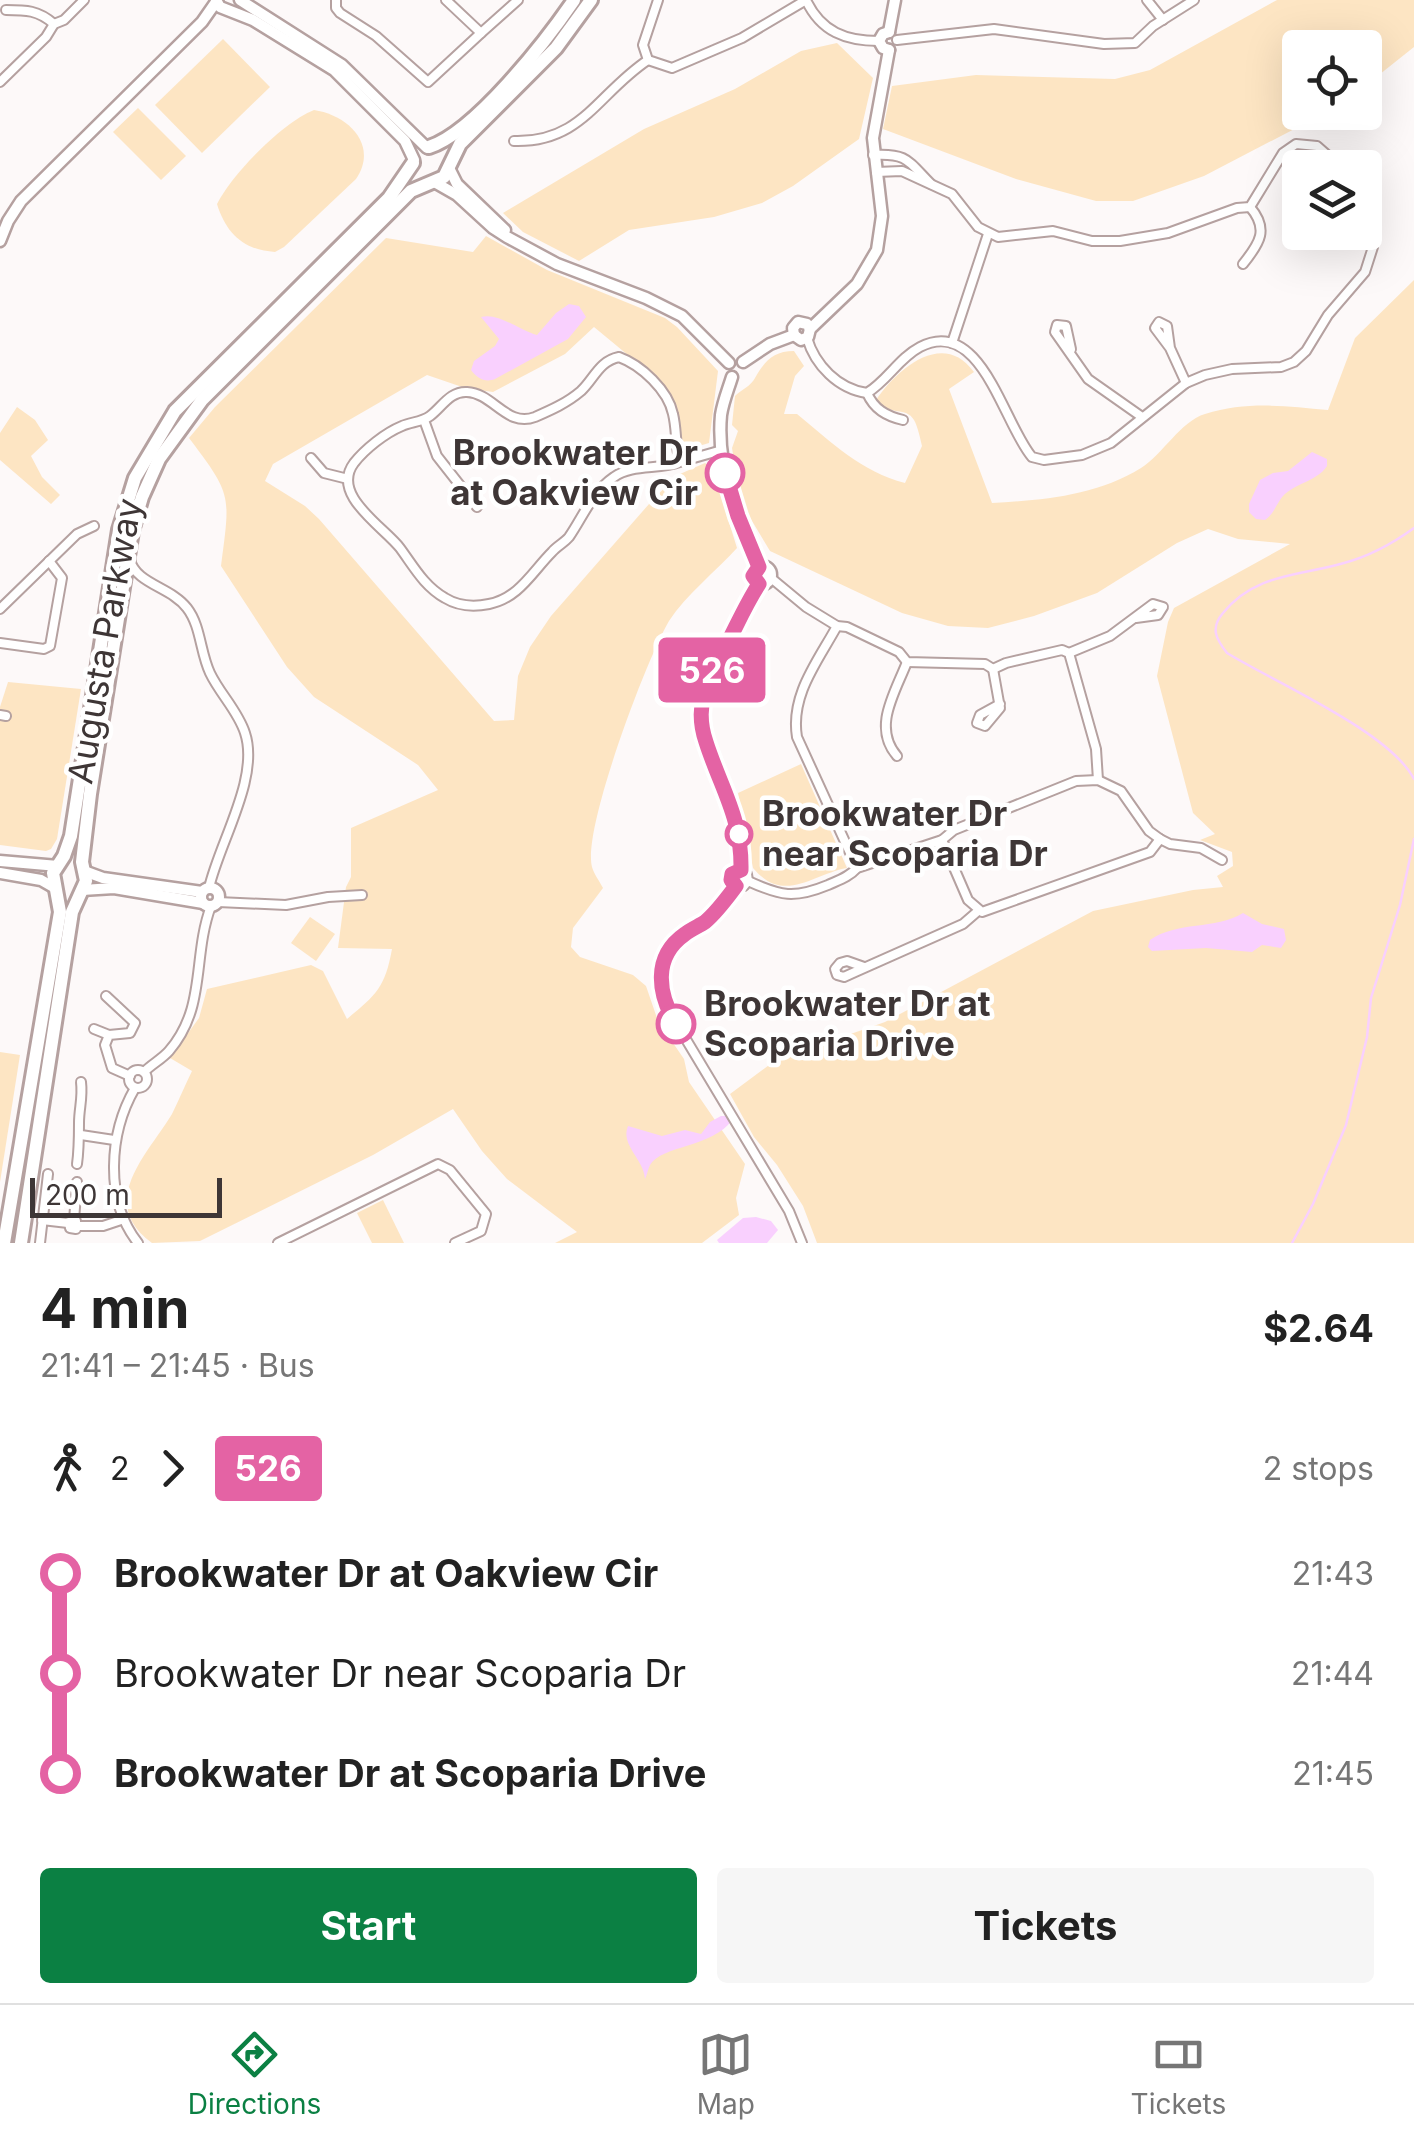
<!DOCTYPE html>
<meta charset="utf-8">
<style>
:root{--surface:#fff;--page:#f6f6f6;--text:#222;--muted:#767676;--line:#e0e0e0;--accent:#0b8043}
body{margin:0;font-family:Inter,sans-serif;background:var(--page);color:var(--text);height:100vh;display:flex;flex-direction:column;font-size:38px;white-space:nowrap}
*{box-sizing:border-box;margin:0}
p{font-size:32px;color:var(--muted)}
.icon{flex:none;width:55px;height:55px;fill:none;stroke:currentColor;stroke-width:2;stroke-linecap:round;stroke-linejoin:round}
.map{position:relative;height:1243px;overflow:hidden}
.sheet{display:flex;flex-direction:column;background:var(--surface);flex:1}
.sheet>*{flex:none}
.badge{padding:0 20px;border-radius:8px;font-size:35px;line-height:65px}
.tools{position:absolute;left:1282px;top:30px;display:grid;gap:20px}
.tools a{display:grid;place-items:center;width:100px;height:100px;border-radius:10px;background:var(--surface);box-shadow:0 10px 40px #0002;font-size:50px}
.scale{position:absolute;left:30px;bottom:25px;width:192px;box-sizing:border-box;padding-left:10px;border:5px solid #3e3636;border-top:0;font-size:28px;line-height:35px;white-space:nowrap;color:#3e3636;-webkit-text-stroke:8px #fff;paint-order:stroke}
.map>.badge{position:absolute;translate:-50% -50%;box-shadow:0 0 0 5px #fff}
.legs{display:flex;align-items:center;gap:15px;height:110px;padding:0 40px;font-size:32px}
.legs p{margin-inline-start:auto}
.overview{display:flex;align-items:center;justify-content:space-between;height:170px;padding:0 40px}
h1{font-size:55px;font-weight:700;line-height:75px}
.primary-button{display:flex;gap:20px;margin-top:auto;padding:20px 40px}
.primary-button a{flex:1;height:115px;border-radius:10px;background:var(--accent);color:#fff;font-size:40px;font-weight:700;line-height:115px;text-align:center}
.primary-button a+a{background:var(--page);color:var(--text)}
ul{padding:0 40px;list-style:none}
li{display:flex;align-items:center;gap:35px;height:100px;font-size:38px}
li i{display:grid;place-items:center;width:15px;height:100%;margin:0 12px;background:currentColor}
li i::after{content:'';width:25px;height:25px;margin:-12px;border:8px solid;border-radius:50%;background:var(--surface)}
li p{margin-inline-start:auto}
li:first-child i{background:linear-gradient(#0000 50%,currentColor 0)}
li:last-child i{background:linear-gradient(currentColor 50%,#0000 0)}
.dock{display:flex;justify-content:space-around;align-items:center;height:140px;border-top:2px solid var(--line);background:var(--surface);font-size:28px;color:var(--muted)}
.dock a{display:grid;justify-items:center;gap:5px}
.dock .on{color:var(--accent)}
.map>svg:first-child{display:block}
.green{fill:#fde5c3}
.water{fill:#f9d0fe}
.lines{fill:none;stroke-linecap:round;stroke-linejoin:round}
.stream{stroke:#f9d0fe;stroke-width:2.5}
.minor-casing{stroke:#b5a1a0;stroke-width:12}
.tertiary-casing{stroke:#b5a1a0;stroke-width:15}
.primary-casing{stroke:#b5a1a0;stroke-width:18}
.minor{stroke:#fff;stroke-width:8}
.tertiary{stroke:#fff;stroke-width:10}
.primary{stroke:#fff;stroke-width:12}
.line-1-casing{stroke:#fff;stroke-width:22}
.line-1{stroke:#e463a4;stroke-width:15}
.stop-1-dot{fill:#fff;stroke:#e463a4;stroke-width:5}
.labels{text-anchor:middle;stroke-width:9;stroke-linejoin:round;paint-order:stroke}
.stop-label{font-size:35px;font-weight:bold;fill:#3e3636;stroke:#fff;text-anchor:start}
.street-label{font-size:35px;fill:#3e3636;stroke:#fff}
</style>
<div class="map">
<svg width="1414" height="1243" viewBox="0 0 1414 1243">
<rect width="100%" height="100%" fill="#fdf9f9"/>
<g class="green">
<path d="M1277,0h137v47l-49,39v-38h-65v64l25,1 -121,63 -71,25h-37l-80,-22 -133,-50 9,-43 84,-11 139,4 35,-9z"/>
<path d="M223,39l47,48 -68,66 -47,-48z"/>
<path d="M837,43l36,35 -14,61 -66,47 -31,17 -48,14 -85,13 -50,31 -56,-29 -20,-19 141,-84 91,-40 66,-38z"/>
<path d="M138,108l48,48 -25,24 -48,-48z"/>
<path d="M314,110c34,5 65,35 42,69l-72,68 -9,5c-32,-2 -49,-19 -58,-48 15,-30 66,-82 97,-94z"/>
<path d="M486,236l61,34 118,48 12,9 41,44 -9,72 -27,8 -3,-3 -3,-34 -30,-44 -52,-43 -29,27 -72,38 -28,-4 -38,-13 -154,89 -8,17 40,25 14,13 175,202 20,-1 4,-44 12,-29 21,-31 105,-120 24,-22 25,-11 7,4 25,81c-21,23 -51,47 -68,73 -22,37 -87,208 -77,246 2,7 8,15 11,21l-30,40 -2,19 9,10 53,18 13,11 12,35 26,38 5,23 56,82 -9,34 3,17 -37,28h-147l22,-11 -70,-53 -25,-28 -29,-42 -80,46 -173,86 -48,2c-56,-41 -4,-89 20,-129 7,-14 13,-29 20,-43l-22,-13 29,-40 8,-29 104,-24 12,6 24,48c29,-24 38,-31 45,-70l-54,-1 8,-61 5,-10v-49l87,-38 -20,-25 -104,-68 -27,-30 -66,-101c9,-71 12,-70 -32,-128l26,-31 171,-169 87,14z"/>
<path d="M1414,280v963h-597l-14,-37 -26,-41 -23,-28 -24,-43 46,-34 109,-38 208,-111 100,-21 30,-3 -6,-11 16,-10 -1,-14 -32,-12 15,-6 -22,-21 -36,-137 11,-54 6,-14 116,-64 -52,-5 -30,-10 -31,14 -80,50 -63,23 -46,12 -40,-2 -46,-13 -132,-62 -21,-35 -10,-26 -7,-42 6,-17 -6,-6 3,-29c6,-6 16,-10 20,-18 9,-16 18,-27 39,-27l10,15 -9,10 -11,38h13c34,28 65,58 108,69l17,-37c-2,-8 -4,-19 -8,-26 -8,-14 -24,-3 -38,-20 21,-31 67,-71 98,-28l-25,17 43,114c51,-3 104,-7 149,-35 22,-14 40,-47 64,-54 42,-13 80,-8 123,-4l27,-72z"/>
<path d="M17,407l18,13 13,20 -17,16 11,21 18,18 -9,9 -51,-44v-27z"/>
<path d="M8,682l73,7 -24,150 -6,10 -5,2 -46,-6v-138z"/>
<path d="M801,764l46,104c-34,6 -63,37 -94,0l-15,-75z"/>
<path d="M310,917l25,17 -19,27 -25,-18z"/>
<path d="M0,1052l20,3 -20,127z"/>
<path d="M383,1200l21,43h-32l-15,-30z"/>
</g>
<g class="water">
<path d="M569,304l10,2 7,11 -18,22 -73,40c-10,4 -18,-1 -24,-9l3,-9 21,-15 4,-7 -18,-22c17,-5 38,13 56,18l19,-22z"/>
<path d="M1312,452l15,7v7c-11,17 -36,17 -47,34 -6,9 -6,13 -15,20l-9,-1 -7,-7v-8l11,-24 13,-7 15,-2z"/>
<path d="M1243,913l19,11 22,5 2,11 -5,8 -19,-3 -10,7 -46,-4 -54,3 -4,-4 2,-7c27,-19 65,-10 93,-27z"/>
<path d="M721,1116h9l2,4c-20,28 -70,25 -82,45 -2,4 -3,10 -5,14 -1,-20 -25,-34 -17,-53l34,10 23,-6 16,4 9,-12z"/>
<path d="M756,1217l15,4 7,9 -11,13h-48l-2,-3 26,-22z"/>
</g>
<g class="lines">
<g class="stream">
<path d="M1414,528c-22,16 -44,28 -70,35 -44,13 -89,10 -121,50 -13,15 -7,26 4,40 49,30 163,79 187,126"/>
<path d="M1292,1243l21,-39 33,-79 21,-88 4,-39 29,-93 14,-66"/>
</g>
<g class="minor-casing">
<g id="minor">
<path d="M336,0v8l4,5 36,23 52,46 53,-49"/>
<path d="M446,0l35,33 37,-33"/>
<path d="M658,0l-15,45 5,15 24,8 70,-30 64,-38c15,32 40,41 73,41"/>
<path d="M1147,0l16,20"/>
<path d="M6,10c20,0 32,0 48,14"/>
<path d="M897,40l97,-11 110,15 31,-1 18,-17 41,-26"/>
<path d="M0,82l46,-45 8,-13 10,-4 20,-20"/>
<path d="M514,141c68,2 84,-48 134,-81"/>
<path d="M873,155c35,-2 35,6 58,29"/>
<path d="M876,172l26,-1 50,23 26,33 20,10 55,-6 39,10h28l48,-8 69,-25 13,-1 33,-54 13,-9 21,2 25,22"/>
<path d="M1243,264c17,-21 26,-35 7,-57"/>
<path d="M807,338c8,27 31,51 60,55 20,-12 32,-35 53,-46 61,-32 84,78 112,110l12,3 38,-5 29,-12 75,-60 19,-8 27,-6 49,-2 13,-5 12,-11 22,-36 37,-43 8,-25 -8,-29"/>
<path d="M952,343l36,-109"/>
<path d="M1170,348l-3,-22 -8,-4 -4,6 15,20 16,35"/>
<path d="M1071,349l-5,-23 -9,-1 -2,7 33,47 54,38"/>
<path d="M867,393c7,16 19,23 36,27"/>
<path d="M424,420l13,36 40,51"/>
<path d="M311,458l13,15 24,6"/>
<path d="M680,462c-21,8 -48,2 -66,15 -22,15 -31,40 -45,60 -5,6 -12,9 -17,15 -20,20 -33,46 -63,52 -15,3 -31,2 -44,-6 -21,-12 -31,-31 -45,-50 -16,-21 -70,-53 -46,-85 11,-14 31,-30 48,-37 9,-4 20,-4 28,-10 12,-9 20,-25 37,-24 26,1 40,36 68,25 16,-7 32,-14 46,-26 13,-12 18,-30 38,-34 22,8 49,33 54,57 4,16 2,32 7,48l42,-12"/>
<path d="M130,560c6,24 41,27 57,48 14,18 13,44 23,65 10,21 28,38 35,60 15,45 -26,110 -36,155"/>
<path d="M771,578l35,29 31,19 10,1 52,25 8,10 78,2 8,5 13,-6 56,-13 7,3 27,96 2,31"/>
<path d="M759,584l-51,93 -7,25 2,32 36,92 2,44 6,4 1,7 -4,5h-8c-9,12 -19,27 -31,36 -34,25 -56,35 -39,84l123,205 13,32"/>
<path d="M0,609l77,-75 17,-8"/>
<path d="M837,626c-19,35 -47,69 -40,111l60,131"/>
<path d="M0,643l44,6 6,-3 12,-68 -13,-17"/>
<path d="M1069,653l41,-17 43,-32 10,3 -5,8 -22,3"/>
<path d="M993,669l7,39 -15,18 -8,-3 3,-8 20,-11"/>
<path d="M0,715l6,1"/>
<path d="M897,756c-25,-29 -2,-63 10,-94"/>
<path d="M942,840l26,60 14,12 168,-60 10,-13"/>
<path d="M748,881c33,15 46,18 80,4 11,-5 21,-8 29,-17l85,-28 12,-10 122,-49 22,-1 23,11 28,40 11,8 10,5 31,4 21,12"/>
<path d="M218,902l68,3 42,-8 34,-2"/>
<path d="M864,967l-17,-6 -7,2 -5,6 2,6 7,2 11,-5 108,-48 15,-13"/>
<path d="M106,996l29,27 -5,10 -21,2 -4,10 7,23 18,8"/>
<path d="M94,1029l15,6"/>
<circle cx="138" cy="1079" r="9"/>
<path d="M144,1072c8,-8 18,-13 25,-21 38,-44 23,-94 42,-145"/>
<path d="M135,1088c-26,45 -31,112 3,155"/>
<path d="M81,1135l33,5"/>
<path d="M77,1164c2,-14 2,-27 2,-41 0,-15 4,-25 2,-41"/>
<path d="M42,1220l26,3"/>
<path d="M74,1220l3,-38"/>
<path d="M76,1221v8l-6,-1 -1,-6z"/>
<path d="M78,1226h25l21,-7"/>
<path d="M40,1243l8,-69"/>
<path d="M278,1243l160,-79 12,6 36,44 -5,17 -26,12"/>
</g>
</g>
<g class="tertiary-casing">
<g id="tertiary">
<path d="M216,0l4,7 33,13 81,50 71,71 9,19"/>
<path d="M240,0l102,65 85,83"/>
<path d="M889,32l6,-32"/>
<path d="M889,32l-6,2 -4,7 4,7 6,2"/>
<path d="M449,168l8,16 48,46"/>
<path d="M436,183l21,12 36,33 14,9 50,27 89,34 36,18 47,47"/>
<path d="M0,241l8,-20 13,-20 181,-179 14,-20"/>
<path d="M794,335l7,5 7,-3 2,-8 47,-45 20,-34 5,-34 -9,-78 16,-88"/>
<path d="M794,335l-1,-7 5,-6 9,2 3,5"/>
<path d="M743,362l27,-18 24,-9"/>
<path d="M732,377c-4,13 -9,25 -11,38 -5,53 17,105 38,152"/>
<circle cx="762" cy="575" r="9"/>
<path d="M0,861l58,5"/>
<path d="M84,871l19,7 99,14"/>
<path d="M0,873l41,7 14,8"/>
<circle cx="210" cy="897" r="9"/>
<path d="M82,890l32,-2 89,15"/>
</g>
</g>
<g class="primary-casing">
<g id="primary">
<path d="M429,147c46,-15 117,-106 145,-147"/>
<path d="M4,1243l56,-331 -7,-39 11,-17 7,-20 48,-306 16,-52 40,-67 214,-213 24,-35"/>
<path d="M21,1243l51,-331 14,-31 -4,-19 8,-68 42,-263 10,-34 17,-38 43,-59 209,-209 33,-14 16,-33 96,-96 35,-48"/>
</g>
</g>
<use href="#minor" class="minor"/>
<use href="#tertiary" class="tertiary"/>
<use href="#primary" class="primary"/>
</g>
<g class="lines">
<g class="line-1-casing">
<path id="line-1" d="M676,1024c-18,-30 -24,-67 9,-90 6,-5 14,-8 20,-12 12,-10 22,-24 31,-36l-5,-6 1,-6 9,-4c1,-53 -20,-81 -35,-128 -13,-37 2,-64 20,-96 11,-21 20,-42 33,-62l-6,-8 6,-9 -21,-51 -13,-43"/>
</g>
<use href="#line-1" class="line-1"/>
</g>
<g class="stop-1-dot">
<circle cx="725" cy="473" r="18"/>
<circle cx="739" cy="834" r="12"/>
<circle cx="676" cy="1024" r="18"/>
</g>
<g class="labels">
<g class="stop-label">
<text x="698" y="465" text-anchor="end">Brookwater Dr<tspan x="698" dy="40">at Oakview Cir</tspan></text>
<text x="762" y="826">Brookwater Dr<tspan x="762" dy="40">near Scoparia Dr</tspan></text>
<text x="704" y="1016">Brookwater Dr at<tspan x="704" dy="40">Scoparia Drive</tspan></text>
</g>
<g class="street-label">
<text transform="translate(105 641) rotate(-80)" y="12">Augusta Parkway</text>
</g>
</g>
</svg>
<div class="tools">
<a><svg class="icon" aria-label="locate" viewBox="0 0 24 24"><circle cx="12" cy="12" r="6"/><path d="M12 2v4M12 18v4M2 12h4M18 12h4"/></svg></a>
<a><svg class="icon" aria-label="layers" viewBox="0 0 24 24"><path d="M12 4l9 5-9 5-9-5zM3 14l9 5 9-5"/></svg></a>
</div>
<div class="scale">200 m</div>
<b class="badge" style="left:712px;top:670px;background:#e463a4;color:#fff">526</b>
</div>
<section class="sheet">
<div class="overview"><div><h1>4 min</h1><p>21:41 – 21:45 · Bus</p></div><b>$2.64</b></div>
<div class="legs"><svg class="icon" aria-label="walk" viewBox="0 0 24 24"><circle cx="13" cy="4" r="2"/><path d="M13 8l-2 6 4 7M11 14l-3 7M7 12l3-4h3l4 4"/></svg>2<svg class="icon" aria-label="forward" viewBox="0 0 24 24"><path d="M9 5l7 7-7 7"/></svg><b class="badge" style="background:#e463a4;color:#fff">526</b><p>2 stops</p></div>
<ul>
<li><i style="color:#e463a4"></i><b>Brookwater Dr at Oakview Cir</b><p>21:43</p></li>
<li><i style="color:#e463a4"></i><span>Brookwater Dr near Scoparia Dr</span><p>21:44</p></li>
<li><i style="color:#e463a4"></i><b>Brookwater Dr at Scoparia Drive</b><p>21:45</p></li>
</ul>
<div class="primary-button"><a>Start</a><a>Tickets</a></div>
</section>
<nav class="dock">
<a class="on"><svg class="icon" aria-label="directions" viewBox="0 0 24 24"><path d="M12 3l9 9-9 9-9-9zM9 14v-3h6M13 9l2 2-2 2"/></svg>Directions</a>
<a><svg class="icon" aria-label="map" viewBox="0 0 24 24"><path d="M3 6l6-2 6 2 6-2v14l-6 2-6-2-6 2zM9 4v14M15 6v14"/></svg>Map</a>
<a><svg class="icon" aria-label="tickets" viewBox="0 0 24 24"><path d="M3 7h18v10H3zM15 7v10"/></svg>Tickets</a>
</nav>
